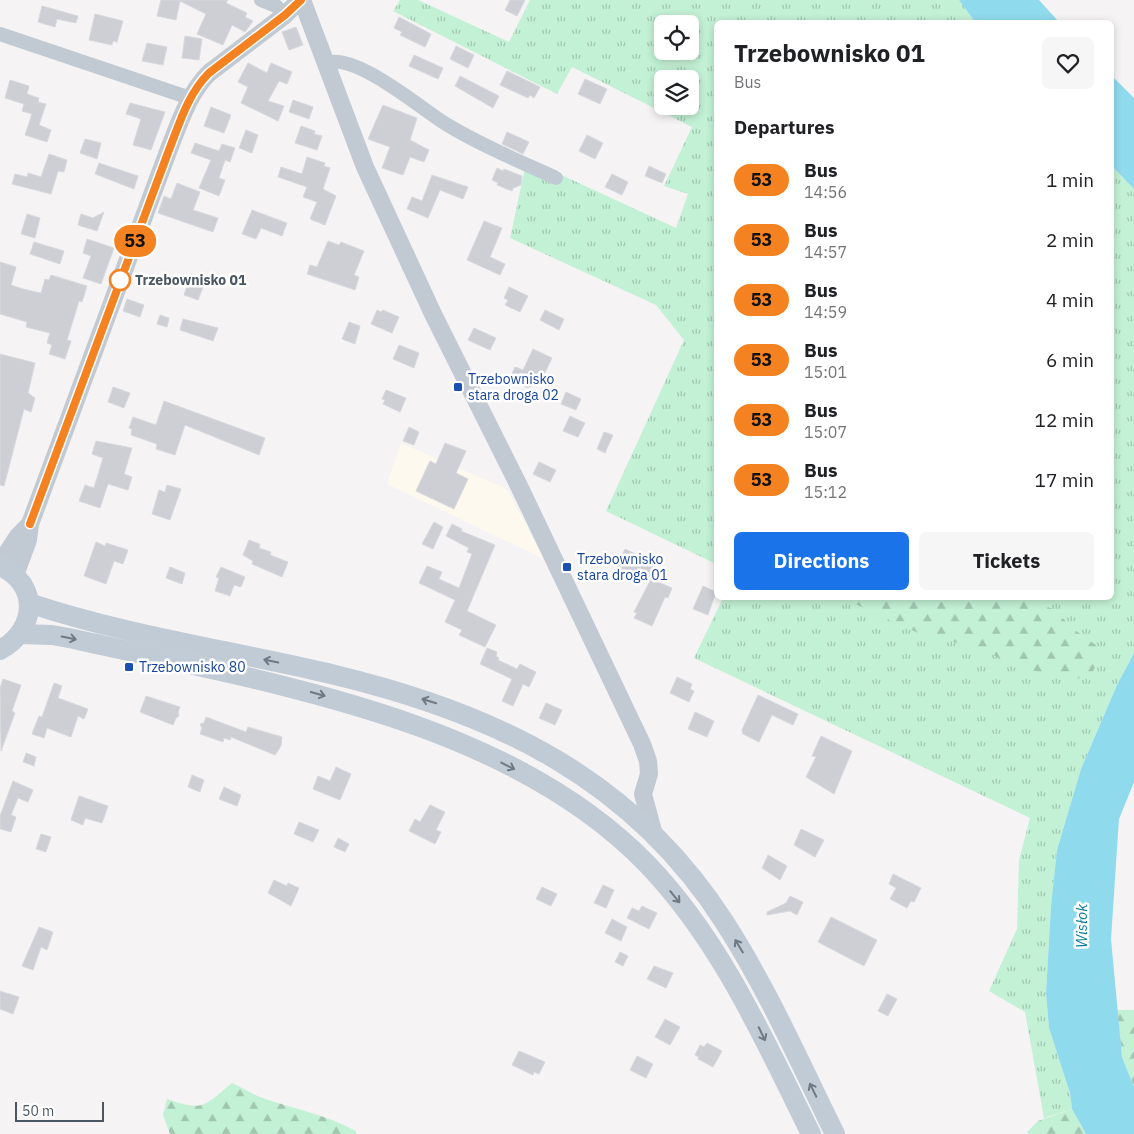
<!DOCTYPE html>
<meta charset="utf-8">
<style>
:root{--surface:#fff;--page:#f6f6f6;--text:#202124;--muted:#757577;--accent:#1a73e8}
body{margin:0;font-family:"IBM Plex Sans",sans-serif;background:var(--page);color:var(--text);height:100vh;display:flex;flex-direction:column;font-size:19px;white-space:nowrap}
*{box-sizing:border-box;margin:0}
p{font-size:16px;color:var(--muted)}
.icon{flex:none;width:28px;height:28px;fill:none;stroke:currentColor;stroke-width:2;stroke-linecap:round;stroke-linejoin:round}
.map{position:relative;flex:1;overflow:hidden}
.side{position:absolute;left:714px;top:20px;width:400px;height:580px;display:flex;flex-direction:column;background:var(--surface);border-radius:8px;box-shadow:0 2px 8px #0003}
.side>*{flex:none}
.badge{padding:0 10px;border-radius:16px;font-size:18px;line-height:32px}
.tools{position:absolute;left:654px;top:15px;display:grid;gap:10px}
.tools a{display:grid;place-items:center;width:45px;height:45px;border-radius:8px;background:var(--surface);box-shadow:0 2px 8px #0003;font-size:25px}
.scale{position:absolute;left:15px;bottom:12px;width:89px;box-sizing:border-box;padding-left:5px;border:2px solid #4a5661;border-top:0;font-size:14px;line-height:18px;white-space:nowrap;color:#4a5661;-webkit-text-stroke:4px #fff;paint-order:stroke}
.map>.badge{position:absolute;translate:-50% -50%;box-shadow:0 0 0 2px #fff}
h2{padding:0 20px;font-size:19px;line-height:45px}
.round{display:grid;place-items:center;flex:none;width:52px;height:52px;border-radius:8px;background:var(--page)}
.summary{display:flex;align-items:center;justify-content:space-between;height:85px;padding:0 20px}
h1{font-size:24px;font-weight:800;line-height:38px}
.button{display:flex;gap:10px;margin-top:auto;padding:10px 20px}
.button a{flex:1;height:58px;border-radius:8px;background:var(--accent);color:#fff;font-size:20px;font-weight:800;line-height:58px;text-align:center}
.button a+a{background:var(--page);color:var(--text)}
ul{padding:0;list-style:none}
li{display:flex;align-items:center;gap:15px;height:60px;padding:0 20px}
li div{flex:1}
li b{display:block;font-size:19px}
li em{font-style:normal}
li .badge{min-width:55px;font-weight:700;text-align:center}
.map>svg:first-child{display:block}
.commercial{fill:#fdf9ef}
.grass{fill:url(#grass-tufts);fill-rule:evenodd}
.forest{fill:url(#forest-firs)}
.water{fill:#90daee}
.building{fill:#cdcfd5;stroke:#d7d9de}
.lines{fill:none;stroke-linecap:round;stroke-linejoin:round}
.minor{stroke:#c1cad2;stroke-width:14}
.tertiary{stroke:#c1cad2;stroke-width:18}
.secondary{stroke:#c1cbd6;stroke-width:20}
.oneway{stroke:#6e7984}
.line-casing{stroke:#fff;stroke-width:11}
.line{stroke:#f58220;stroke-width:8}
.stop-dot{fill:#fff;stroke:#f58220;stroke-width:2.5}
.transit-dot{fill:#1a4fb4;stroke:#fff;stroke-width:2}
.labels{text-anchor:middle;stroke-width:5;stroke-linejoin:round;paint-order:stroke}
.stop-label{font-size:14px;font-weight:bold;fill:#4a5661;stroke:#fff;text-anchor:start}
.transit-label{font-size:14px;fill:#164399;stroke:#fff;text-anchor:start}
.water-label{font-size:15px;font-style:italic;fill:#0c7c9b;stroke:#fff}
</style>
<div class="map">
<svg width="1134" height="1134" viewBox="0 0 1134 1134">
<defs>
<pattern id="grass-tufts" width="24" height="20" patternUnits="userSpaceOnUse" patternTransform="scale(1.25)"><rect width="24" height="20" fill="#c3f1d5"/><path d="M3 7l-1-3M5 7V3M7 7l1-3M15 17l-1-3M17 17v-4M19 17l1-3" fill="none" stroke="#a0c6b0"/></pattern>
<pattern id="forest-firs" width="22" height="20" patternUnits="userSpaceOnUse" patternTransform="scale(1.25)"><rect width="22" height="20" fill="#c3f1d5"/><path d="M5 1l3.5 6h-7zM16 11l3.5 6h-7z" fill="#a0c6b0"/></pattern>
</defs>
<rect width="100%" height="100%" fill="#f5f3f3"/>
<path class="commercial" d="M401,443l106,46 37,70 -157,-75z"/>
<g class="grass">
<path d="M400,0h18l91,42 21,-42h429l16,22h-259v542l-110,-53 78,-171 -28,-35 -146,-67 17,-79 149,69 12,-34 -24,-8 28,-59 -120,-60 -15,27 -164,-83zM662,24h28v27h-28zM662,79h28v27h-28z"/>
<path d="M1111,165l23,24v464l-17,32 -36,84 -24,81 -6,56 -5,87 3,35 21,65 2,16 -28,9 -19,-106 -36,-21 28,-62 2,-69 11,-42 -336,-160 29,-60h388z"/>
</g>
<g class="forest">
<path d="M842,598h181l30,11 22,21 29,21 -14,26 -17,2 -57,-12 -34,-18 -64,-16z"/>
<path d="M1117,1010h17v77l-12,-30z"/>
<path d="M232,1083c9,4 18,10 28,14 33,12 65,17 96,34v3h-186l-7,-19 4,-16c37,13 37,7 65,-16z"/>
<path d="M1072,1109l14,25h-57l-2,-2 11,-11z"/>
</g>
<g class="water">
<path d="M959,0h80l20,22h-84z"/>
<path d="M1111,75l23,23v91l-23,-24z"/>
<path d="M1134,653v129l-15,37 -8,120 11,118 12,30v47h-48l-14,-25 -2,-16 -21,-65 -3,-35 5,-87 6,-56 24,-81 36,-84z"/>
</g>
<g class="building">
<path d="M161,0h67l-2,3 21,10 -2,4 8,4 -8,11 -13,-7 -9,20 -26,-11 9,-20 -26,-13 -4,19 -19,-4z"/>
<path d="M510,0h15l-8,16 -12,-6z"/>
<path d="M42,6l36,10 -2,7 -19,-4 -2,8 -17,-5z"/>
<path d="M95,14l28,7 -6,21 -4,-1 -1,4 -23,-5z"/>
<path d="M399,17l32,17 -6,13 -25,-12 2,-3 -8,-4z"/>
<path d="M296,27l7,18 -14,5 -7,-18z"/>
<path d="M185,36l17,3 -3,21 -17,-2z"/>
<path d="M147,43l20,4 -4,18 -21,-4z"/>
<path d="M456,46l18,9 -6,13 -18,-9z"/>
<path d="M414,55l29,13 -5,11 -29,-13z"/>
<path d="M248,63l19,10 4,-10 21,9 -5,12 -8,-3 -11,20 16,5 -6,15 -37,-18 7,-16 -10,-5z"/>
<path d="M507,71l33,16 -6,11 -4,-3 -2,3 -28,-13z"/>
<path d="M460,76l39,20 -6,12 -38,-22z"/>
<path d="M585,79l22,10 -7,15 -22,-10z"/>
<path d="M10,80l19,6 -2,8 12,4 -1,4 8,2 -7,21 12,5 -4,12 -22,-7 7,-21 -10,-3 2,-7 -19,-6z"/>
<path d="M293,100l20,7 -4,12 -20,-7z"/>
<path d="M130,103l35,9 -14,38 -18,-5 8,-26 -15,-5z"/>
<path d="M383,105l34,13 -7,22 19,10 -5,12 -14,-5 -7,18 -21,-7 8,-21 -22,-8z"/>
<path d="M211,107l20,8 -7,18 -20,-7z"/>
<path d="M301,126l14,5 -1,3 8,2 -5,14 -22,-7z"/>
<path d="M246,130l12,5 -6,18 -13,-5z"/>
<path d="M507,132l22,10 -6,12 -21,-10z"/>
<path d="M587,135l16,8 -8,16 -16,-8z"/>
<path d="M85,139l16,4 -4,16 -17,-6z"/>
<path d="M195,143l24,8 3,-7 13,4 -5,14 -5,-2 -6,18 6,2 -6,16 -20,-8 12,-28 -20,-7z"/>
<path d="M49,154l18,6 -3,12 -6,-1 -7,23 -39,-10 3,-10 12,3 1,-4 13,4z"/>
<path d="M307,157l18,6 -1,3 6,2 -7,21 13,7 -11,29 -15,-6 7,-17 -14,-5 4,-10 -29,-10 3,-10 21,7z"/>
<path d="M99,163l39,13 -4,13 -39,-15z"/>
<path d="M649,166l17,8 -4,9 -17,-7z"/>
<path d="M497,168l6,3 1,-2 18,7 -1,9 -8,3 -1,3 -15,-6 1,-2 -6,-3z"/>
<path d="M612,174l16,8 -6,13 -17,-8z"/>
<path d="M432,175l36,12 -5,12 -23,-9 -12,28 -21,-9 5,-12 10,4z"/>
<path d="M177,183l23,9 -7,18 25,8 -5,14 -55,-19 6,-17 7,3z"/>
<path d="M252,210l35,13 -5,13 -21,-8 -5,11 -14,-5z"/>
<path d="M104,212l-7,19 -19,-6 3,-11 12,4z"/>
<path d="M27,214l13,4 -5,20 -14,-4z"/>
<path d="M484,221l18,7 -12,29 15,7 -5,11 -33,-15z"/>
<path d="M87,239l27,9 -13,36 -18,-6 8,-22 -8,-3z"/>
<path d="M328,241l11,4 2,-3 23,9 -10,24 5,2 -4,13 -48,-16 3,-9 7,2z"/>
<path d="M34,242l30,9 -4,13 -30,-10z"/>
<path d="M0,262l16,5 -5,18 12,4 18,4 4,-14 4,1 2,-5 36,11 -5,16 -3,-1 -12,39 4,1 -6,18 -16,-5 3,-9 -5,-2 3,-10 -24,-6 1,-5 -27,-8z"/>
<path d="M191,274l15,5 -8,21 -14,-5z"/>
<path d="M509,287l19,9 -8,16 -15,-7 3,-5 -4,-2z"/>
<path d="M127,299l17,6 -4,12 -17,-6z"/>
<path d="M377,310l4,2 2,-2 16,7 -7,16 -21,-9z"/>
<path d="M545,310l19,9 -5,11 -19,-10z"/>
<path d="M160,315l9,3 -2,9 -10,-3z"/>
<path d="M183,319l35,9 -5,13 -33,-11z"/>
<path d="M349,322l11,4 -5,18 -13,-5z"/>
<path d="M474,328l22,10 -6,12 -22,-10z"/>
<path d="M399,345l20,8 -5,15 -21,-9z"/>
<path d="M533,349l19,9 -9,19 -6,-2 -5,11 -4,2 -19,-8 6,-13 8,3z"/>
<path d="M0,354l35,9 -7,30 7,5 -4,14 -7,-3 -20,77 -4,-1z"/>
<path d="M113,387l17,6 -6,15 -16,-6z"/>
<path d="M386,390l20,8 -6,14 -17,-8 2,-4 -3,-1z"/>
<path d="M566,392l15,7 -5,11 -15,-6z"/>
<path d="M164,401l101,37 -6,17 -74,-30 -10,30 -19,-6 1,-5 -26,-9 1,-6 -3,-1 4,-11 23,8z"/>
<path d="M570,416l15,7 -7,14 -15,-6z"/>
<path d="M409,427l10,5 -5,13 -11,-4z"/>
<path d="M604,432l9,3 -8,18 -8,-4z"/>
<path d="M96,441l36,7 -8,26 8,3 -4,13 -20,-6 -8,24 -21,-7 6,-16 9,3 9,-30 -11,-4z"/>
<path d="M445,443l21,8 -10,22 12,6 -14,30 -38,-18 14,-30 6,3z"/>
<path d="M539,462l17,8 -6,12 -17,-8z"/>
<path d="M167,485l14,4 -11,31 -18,-6 7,-24 6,2z"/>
<path d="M434,522l9,5 -10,22 -11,-5z"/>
<path d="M452,524l10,5 -1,2 34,14 -28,66 29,14 -11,22 -26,-12 3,-5 -17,-8 10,-22 -36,-17 8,-17 15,6 -3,7 20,9 13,-34 -5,-2 2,-4 -23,-12z"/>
<path d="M249,540l11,4 -1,4 12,4 -1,3 18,7 -6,15 -30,-13 1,-3 -10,-6z"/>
<path d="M96,542l9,4 1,-3 22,7 -5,14 -9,-3 -8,23 -22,-8z"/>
<path d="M625,549l29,14 -2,5 4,2 -6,12 -30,-11 2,-3 -5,-2z"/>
<path d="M170,567l15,6 -3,11 -16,-6z"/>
<path d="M221,567l24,10 -4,10 -7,-2 -4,11 -15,-5 4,-13 -3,-1z"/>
<path d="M651,579l21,9 -4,10 -3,-1 -13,29 -18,-8 3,-5 -3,-1z"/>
<path d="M703,586l13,6 -8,23 -15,-6z"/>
<path d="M487,648l10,4 -1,4 3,2 -1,2 19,9 3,-5 16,8 -7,15 -6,-3 -10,22 -11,-5 10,-22 -32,-15z"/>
<path d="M677,677l15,7 -2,5 4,2 -5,11 -19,-9z"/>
<path d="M3,679l18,6 -9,26 3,2 -14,38 -1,-63z"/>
<path d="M54,683l8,3 -4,12 30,11 -4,10 -6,-3 -7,21 -24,-9 -3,10 -12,-4 7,-18 3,1z"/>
<path d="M758,695l40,19 -5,11 -21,-10 -13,27 -16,-8 -1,-4z"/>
<path d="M146,696l34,11 -2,5 1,4 -3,2 -3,7 -33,-13z"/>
<path d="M546,703l16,7 -7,15 -16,-7z"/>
<path d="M695,712l19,9 -7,16 -19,-8z"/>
<path d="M206,717l40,15 2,-5 34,10 -1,9 -6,9 -44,-18 -1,3 -6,-2 -1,4 -23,-8 2,-6 -2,-4 4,-1z"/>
<path d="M821,736l31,15 -18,43 -28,-17 10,-20 -4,-1z"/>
<path d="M26,753l10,4 -2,9 -11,-4z"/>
<path d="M336,767l15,7 -11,26 -27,-11 5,-13 12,5z"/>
<path d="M192,775l12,5 -4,12 -12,-5z"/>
<path d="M13,781l20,9 -5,12 -10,-4 -7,17 5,2 -5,15 -11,-3v-13z"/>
<path d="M224,787l17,8 -4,11 -18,-7z"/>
<path d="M79,796l29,10 -6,17 -17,-5 -2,7 -12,-5z"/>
<path d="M430,805l15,7 -9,18 5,2 -6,12 -26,-13 6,-12 5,3z"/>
<path d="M299,822l20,8 -6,12 -19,-8z"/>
<path d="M801,829l23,11 -9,17 -21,-12z"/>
<path d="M41,834l10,3 -5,15 -10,-3z"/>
<path d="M338,838l11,6 -4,8 -11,-5z"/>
<path d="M768,855l19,11 -7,14 -18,-12z"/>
<path d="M893,874l28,14 -7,14 -3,-1 -4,7 -17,-9 6,-11 -7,-4z"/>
<path d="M274,880l13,6 1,-3 11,5 -8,18 -23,-13z"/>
<path d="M603,885l11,5 -8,18 -12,-5z"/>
<path d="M542,887l15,7 -6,12 -15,-7z"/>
<path d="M790,896l13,6 -6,13 -7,-4 -23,4v-3l19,-9z"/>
<path d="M642,906l15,7 -8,16 -22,-11 5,-10 7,3z"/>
<path d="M831,917l46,23 -13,26 -46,-24z"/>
<path d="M612,919l15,8 -6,14 -16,-8z"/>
<path d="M39,927l14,5 -6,18 -6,-3 -8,23 -11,-4z"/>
<path d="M620,952l8,4 -5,10 -8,-4z"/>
<path d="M654,966l19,7 -7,15 -19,-9z"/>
<path d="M0,991l19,6 -6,17 -13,-5z"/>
<path d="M887,994l10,5 -9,17 -10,-5z"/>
<path d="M665,1019l15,8 -10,18 -15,-8z"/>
<path d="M707,1043l15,8 -9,16 -15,-8 1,-2 -4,-2 5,-10 4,2z"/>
<path d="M519,1051l26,11 -6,12 -5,-2 -1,3 -21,-10z"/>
<path d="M637,1056l16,8 -7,14 -16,-8z"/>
</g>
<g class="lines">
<g class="minor">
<path d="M261,0l15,6 9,9"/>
<path d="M0,34l190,64"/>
<path d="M326,63c29,-11 94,45 120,61 34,21 73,37 110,54"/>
</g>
<g class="tertiary">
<path d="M302,0l63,167 68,147 86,172 123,258 6,17 1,13 -6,20 11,41"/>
<path d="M0,564l18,-28 12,-12"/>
<path d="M15,575l13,-35 2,-16 139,-375c11,-27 19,-55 40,-76l76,-58 15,-15"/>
</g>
<g class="secondary">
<path d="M0,566c40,18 37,64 0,84"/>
<path d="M29,603c98,33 206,48 306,72 162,39 298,104 390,248 43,67 75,140 110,211"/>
<path d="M20,634l32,1 22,4c190,43 432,79 573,225 74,77 117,175 164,270"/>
</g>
</g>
<defs><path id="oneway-shaft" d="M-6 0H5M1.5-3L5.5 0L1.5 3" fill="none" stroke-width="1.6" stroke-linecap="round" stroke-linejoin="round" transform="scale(1.25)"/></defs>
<g class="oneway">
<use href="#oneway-shaft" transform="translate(69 638) rotate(11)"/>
<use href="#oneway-shaft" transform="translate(271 661) rotate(-168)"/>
<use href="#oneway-shaft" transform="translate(318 694) rotate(16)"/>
<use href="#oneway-shaft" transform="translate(429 701) rotate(-163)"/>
<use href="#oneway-shaft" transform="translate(508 766) rotate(27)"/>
<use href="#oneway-shaft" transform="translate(675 897) rotate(51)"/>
<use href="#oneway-shaft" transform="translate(739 946) rotate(-121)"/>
<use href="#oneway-shaft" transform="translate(762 1034) rotate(64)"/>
<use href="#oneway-shaft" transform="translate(813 1090) rotate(-116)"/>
</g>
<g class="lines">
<g class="line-casing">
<path id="line" d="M30,524l139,-374c11,-28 19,-56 40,-77l76,-58 16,-15"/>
</g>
<use href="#line" class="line"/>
</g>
<circle class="stop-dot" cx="120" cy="280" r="10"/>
<g class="transit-dot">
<rect x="453" y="382" width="10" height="10" rx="2.5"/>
<rect x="562" y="562" width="10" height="10" rx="2.5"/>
<rect x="124" y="662" width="10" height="10" rx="2.5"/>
</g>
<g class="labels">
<g class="stop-label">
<text x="135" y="285">Trzebownisko 01</text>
</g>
<g class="transit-label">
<text x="468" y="384">Trzebownisko<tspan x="468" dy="16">stara droga 02</tspan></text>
<text x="577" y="564">Trzebownisko<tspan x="577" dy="16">stara droga 01</tspan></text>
<text x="139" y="672">Trzebownisko 80</text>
</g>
<g class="water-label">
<text transform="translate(1082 926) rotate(-90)" y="5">Wisłok</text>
</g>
</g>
</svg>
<div class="tools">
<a><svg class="icon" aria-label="locate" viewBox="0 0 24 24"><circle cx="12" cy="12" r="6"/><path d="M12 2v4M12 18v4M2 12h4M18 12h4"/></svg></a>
<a><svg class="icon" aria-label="layers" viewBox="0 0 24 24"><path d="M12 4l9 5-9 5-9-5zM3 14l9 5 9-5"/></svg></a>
</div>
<div class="scale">50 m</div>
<b class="badge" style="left:135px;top:241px;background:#f58220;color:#111">53</b>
<section class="side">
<div class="summary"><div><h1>Trzebownisko 01</h1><p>Bus</p></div><a class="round"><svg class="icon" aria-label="heart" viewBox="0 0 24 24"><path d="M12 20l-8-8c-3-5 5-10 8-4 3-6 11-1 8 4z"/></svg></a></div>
<h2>Departures</h2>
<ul>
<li><span class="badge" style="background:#f58220;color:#111">53</span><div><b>Bus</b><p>14:56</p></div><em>1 min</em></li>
<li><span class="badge" style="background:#f58220;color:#111">53</span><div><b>Bus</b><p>14:57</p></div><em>2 min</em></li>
<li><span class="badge" style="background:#f58220;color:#111">53</span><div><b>Bus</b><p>14:59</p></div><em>4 min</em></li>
<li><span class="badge" style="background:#f58220;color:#111">53</span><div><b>Bus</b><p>15:01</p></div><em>6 min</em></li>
<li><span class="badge" style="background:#f58220;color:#111">53</span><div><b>Bus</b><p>15:07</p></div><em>12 min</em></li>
<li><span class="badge" style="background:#f58220;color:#111">53</span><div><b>Bus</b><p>15:12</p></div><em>17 min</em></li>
</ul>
<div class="button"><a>Directions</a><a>Tickets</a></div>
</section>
</div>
